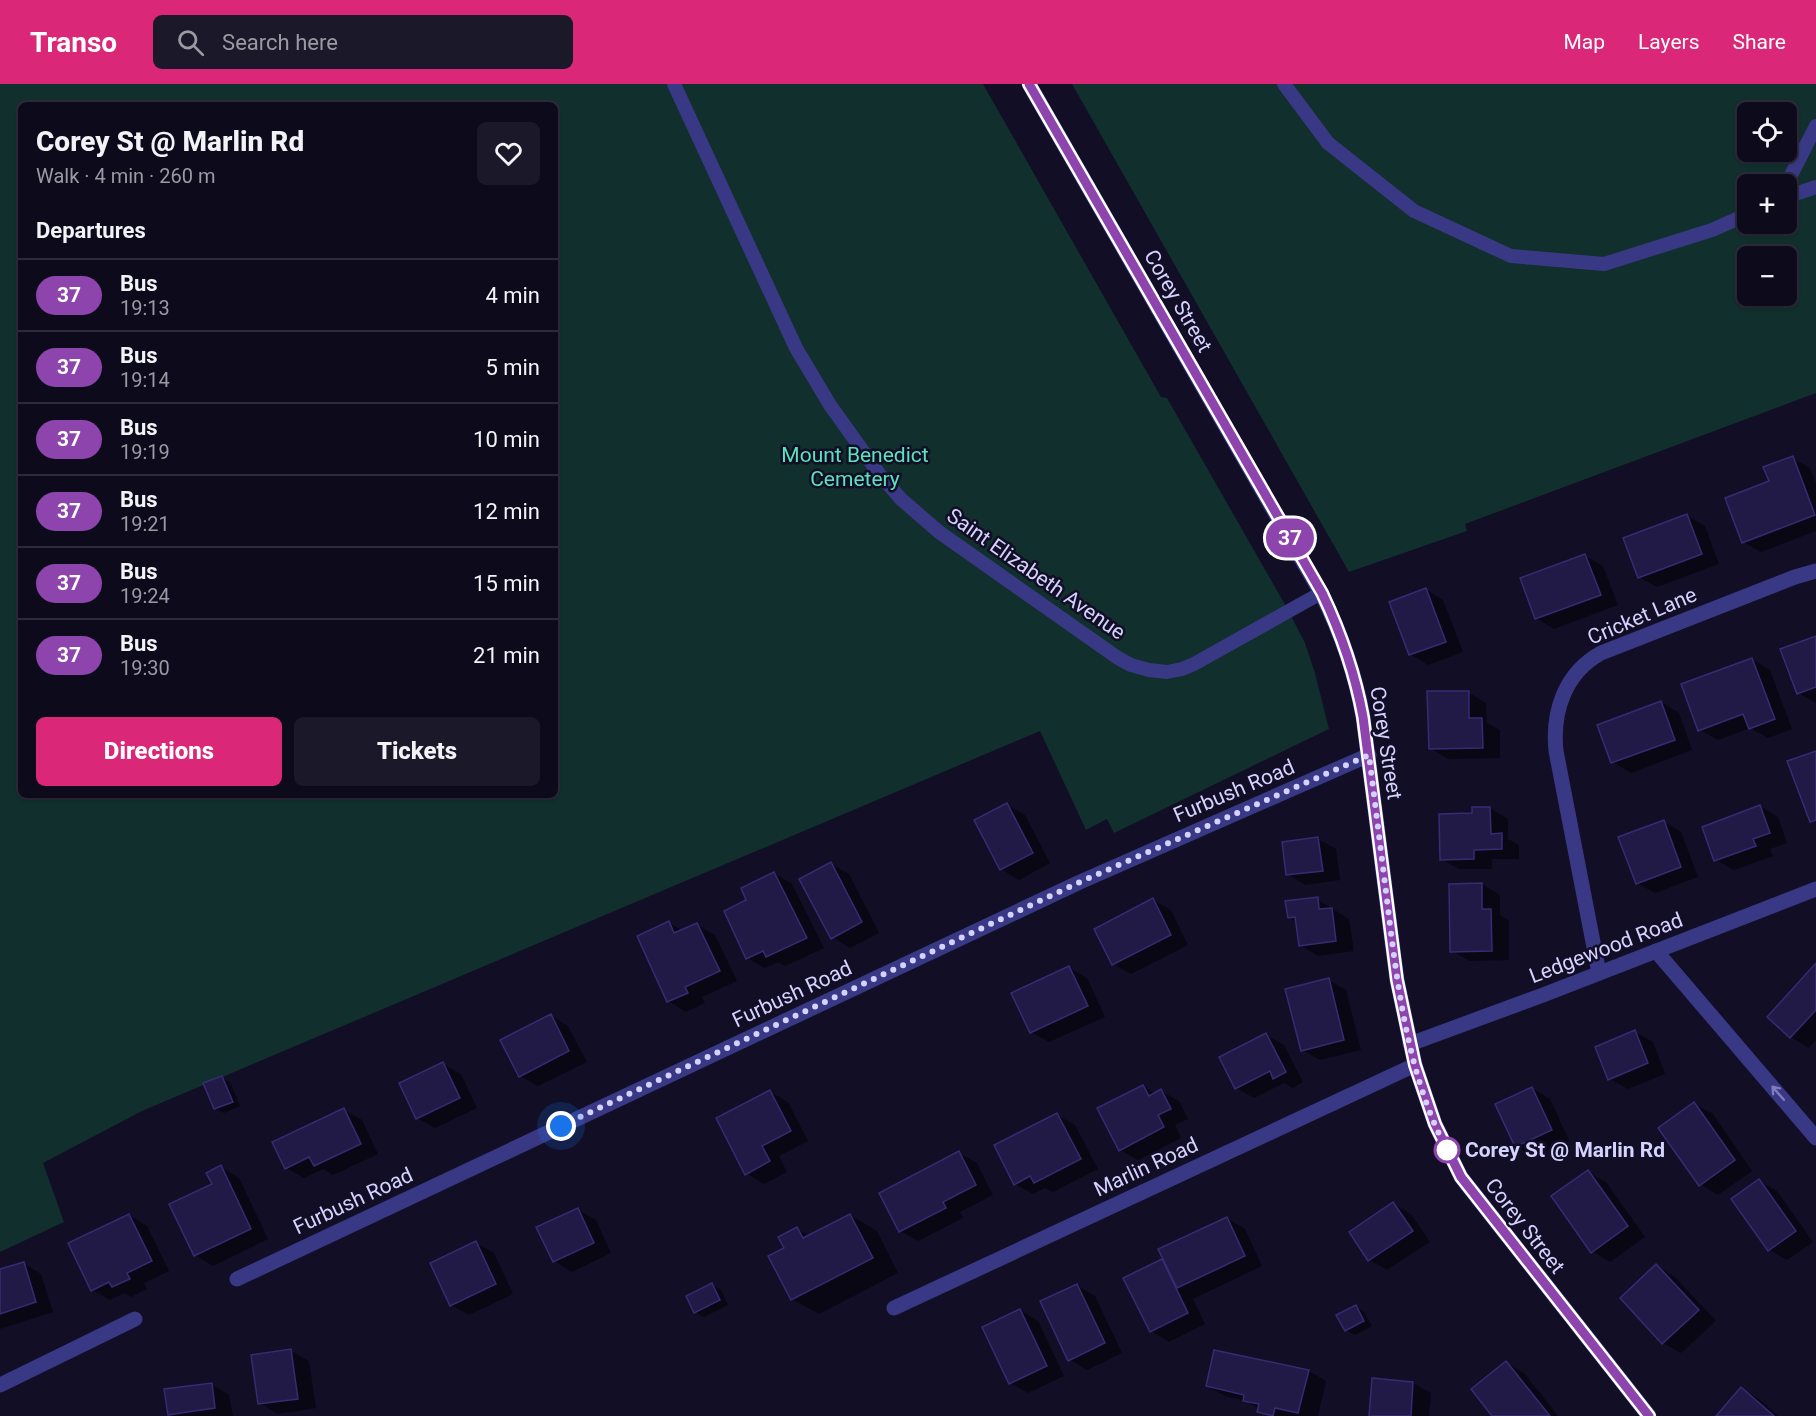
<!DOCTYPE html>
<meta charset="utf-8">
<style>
:root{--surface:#0d0a1c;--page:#1b1829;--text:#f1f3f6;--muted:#9a9aa3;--line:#2d2b3b;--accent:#db2777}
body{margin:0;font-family:Roboto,sans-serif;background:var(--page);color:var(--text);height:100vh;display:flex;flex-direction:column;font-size:22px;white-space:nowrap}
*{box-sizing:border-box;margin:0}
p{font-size:20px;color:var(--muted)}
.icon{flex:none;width:33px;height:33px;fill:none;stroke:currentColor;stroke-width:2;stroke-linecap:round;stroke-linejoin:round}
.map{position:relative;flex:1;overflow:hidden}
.details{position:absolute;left:18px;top:18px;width:540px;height:696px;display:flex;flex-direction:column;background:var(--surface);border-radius:9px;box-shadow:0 2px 4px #0004,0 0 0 2px var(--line)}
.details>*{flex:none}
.badge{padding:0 12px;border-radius:20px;font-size:21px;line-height:39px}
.tools{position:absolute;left:1737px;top:18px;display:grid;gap:12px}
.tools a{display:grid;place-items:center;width:60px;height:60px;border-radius:9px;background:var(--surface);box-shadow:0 2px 4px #0004,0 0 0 2px var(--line);font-size:30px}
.you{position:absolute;width:30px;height:30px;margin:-15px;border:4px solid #fff;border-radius:50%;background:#1a73e8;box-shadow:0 0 0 9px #1a73e833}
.map>.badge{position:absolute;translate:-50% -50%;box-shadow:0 0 0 3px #fff}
h2{padding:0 18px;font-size:22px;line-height:54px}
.round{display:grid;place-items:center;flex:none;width:63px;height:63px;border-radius:9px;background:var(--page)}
.summary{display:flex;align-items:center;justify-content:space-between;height:102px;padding:0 18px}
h1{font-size:28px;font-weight:800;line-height:45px}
.action{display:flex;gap:12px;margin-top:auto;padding:12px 18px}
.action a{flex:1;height:69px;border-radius:9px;background:var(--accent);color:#fff;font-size:24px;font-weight:800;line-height:69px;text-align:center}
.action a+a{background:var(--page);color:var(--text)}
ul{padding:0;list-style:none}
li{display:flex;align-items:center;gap:18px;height:72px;padding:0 18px;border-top:2px solid var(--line)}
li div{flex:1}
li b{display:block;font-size:22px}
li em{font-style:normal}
li .badge{min-width:66px;font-weight:700;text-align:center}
header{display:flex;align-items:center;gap:36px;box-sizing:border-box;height:84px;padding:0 30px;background:var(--accent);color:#fff}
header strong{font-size:28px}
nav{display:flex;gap:33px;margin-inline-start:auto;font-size:21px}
.search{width:420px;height:54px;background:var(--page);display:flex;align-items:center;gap:15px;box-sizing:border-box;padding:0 21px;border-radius:9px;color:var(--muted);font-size:22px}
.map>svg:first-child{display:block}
.green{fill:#112f2d;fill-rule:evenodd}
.shadow{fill:#0007}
.building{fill:#211a47;stroke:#372b73;stroke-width:1.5}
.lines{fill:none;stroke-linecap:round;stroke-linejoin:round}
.service{stroke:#393885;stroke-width:14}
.minor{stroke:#393885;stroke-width:15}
.tertiary{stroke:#393885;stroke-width:15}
.oneway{stroke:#807dbc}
.line-casing{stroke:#fff;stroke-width:14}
.line{stroke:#8e44ad;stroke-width:9}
.walk{stroke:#d6d2ff;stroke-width:6;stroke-dasharray:0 10.8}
.stop-dot{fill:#fff;stroke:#8e44ad;stroke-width:3}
.labels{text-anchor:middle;stroke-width:5;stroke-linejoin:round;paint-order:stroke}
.street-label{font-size:21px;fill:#d6d2ff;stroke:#110e25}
.park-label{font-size:21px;fill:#5be2bc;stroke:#110e25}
.stop-label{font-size:21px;font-weight:bold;fill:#d6d2ff;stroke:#110e25;text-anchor:start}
</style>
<header>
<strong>Transo</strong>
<div class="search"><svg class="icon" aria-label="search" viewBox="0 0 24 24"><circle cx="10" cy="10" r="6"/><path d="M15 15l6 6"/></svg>Search here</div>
<nav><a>Map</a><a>Layers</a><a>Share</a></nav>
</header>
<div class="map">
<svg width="1816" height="1332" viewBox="0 0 1816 1332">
<rect width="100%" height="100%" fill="#110e25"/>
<g class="green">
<path d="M0,0h983l178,313 6,1 120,210 18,35 10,30 14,56 -215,104 -7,-14 -21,11 -46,-99 -898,380 -99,52 21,59 -64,30zM21,21h534v690h-534z"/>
<path d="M1072,0h744v309l-351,131 2,7 -118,41zM1748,28h38v40h-38zM1748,100h38v40h-38zM1748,172h38v40h-38z"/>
</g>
<g class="shadow">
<path d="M1792,374l18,10 6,15v48l-55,21 -18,-10 28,-60z"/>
<path d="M1687,432l18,10 14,38 -62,23 -18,-10z"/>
<path d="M1585,472l18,10 15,39 -64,24 -18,-11z"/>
<path d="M1425,505l18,11 20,52 -35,13 -18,-11z"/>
<path d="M1816,553v66l-18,-10z"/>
<path d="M1752,575l18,11 22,59 -24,9 -18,-10 -32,12 -18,-10z"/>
<path d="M1468,608l18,11 1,20 13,7v28l-52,1 -18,-11z"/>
<path d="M1661,618l18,11 13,37 -61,23 -18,-11 -14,-36z"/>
<path d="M1007,721l18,10 25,48 -31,17 -18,-11z"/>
<path d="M1760,722l18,11 9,26 -17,6 3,7 -39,14 -18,-10z"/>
<path d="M1490,724l18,11v20l11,6v14h-27v10h-33l-18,-10z"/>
<path d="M1663,737l18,11 17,45 -43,16 -18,-10z"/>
<path d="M1318,755l18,10 4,31 -35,5 -17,-11z"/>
<path d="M831,780l18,10 30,59 -29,15 -18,-11z"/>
<path d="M774,789l18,11 32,64 -39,18 -7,-4 -13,6 -18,-10 1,-57z"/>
<path d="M1482,800l18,11v20l9,6v39l-39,1 -18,-10z"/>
<path d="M1317,815l32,20 5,32 -36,5 -18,-11 -3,-23 -8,-5z"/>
<path d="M1153,816l18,10 17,35 -57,29 -18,-10z"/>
<path d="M669,839l14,8 14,-6 18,10 22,46 -35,16 3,6 -19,9 -18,-11z"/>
<path d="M1816,881v75l-7,8 -18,-11 -22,-20z"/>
<path d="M1069,884l18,10 18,39 -56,25 -18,-10z"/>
<path d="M1328,896l18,10 15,60 -41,10 -18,-10z"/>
<path d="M550,931l18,11 19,36 -49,24 -18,-10z"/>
<path d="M1635,948l18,10 12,32 -37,15 -18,-10z"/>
<path d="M1266,951l18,10 19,37 -10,6 -9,-5 -30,15 -18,-10z"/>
<path d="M443,980l18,10 16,34 -42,20 -18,-10z"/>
<path d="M222,994l8,4 10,24 -16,7 -9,-5z"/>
<path d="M1143,1002l13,8 5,-3 18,10 9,18 -13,6 6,13 -43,22 -18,-10z"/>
<path d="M1532,1004l18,11 19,41 -35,17 -18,-11z"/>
<path d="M770,1008l18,10 20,39 -29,15 8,16 -23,12 -18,-11z"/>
<path d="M1695,1020l18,10 39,57 -34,24 -18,-11z"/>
<path d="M344,1026l18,10 16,34 -45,21 -10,-6 -19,9 -18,-10z"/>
<path d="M1057,1031l18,10 23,44 -45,23 -8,-4 -12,6 -18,-10z"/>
<path d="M959,1069l18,10 16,32 -33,17 3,6 -45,23 -18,-10z"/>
<path d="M221,1083l18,11 29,61 -55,27 -18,-11z"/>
<path d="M1588,1088l18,10 39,55 -35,25 -18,-11z"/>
<path d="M1759,1097l18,10 36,51 -26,18 -18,-10z"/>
<path d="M1393,1120l18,10 19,28 -43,28 -17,-10z"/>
<path d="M578,1126l18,10 15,33 -39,19 -18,-11z"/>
<path d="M129,1131l18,11 22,45 -25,12 3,6 -16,8 -7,-4 -14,7 -18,-10z"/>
<path d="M850,1131l27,16 21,42 -79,41 -27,-15 -6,-50 11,-20 13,7z"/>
<path d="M1227,1134l18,11 17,37 -69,33 12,25 -36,18 -18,-11 11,-70 5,3z"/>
<path d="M476,1159l18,10 19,41 -44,21 -18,-10z"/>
<path d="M23,1179l18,11 12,38 -53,17v-58z"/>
<path d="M1657,1182l18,11 41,44 -35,32 -18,-10z"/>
<path d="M712,1201l9,5 7,15 -24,12 -9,-5z"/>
<path d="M1077,1202l18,10 27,57 -35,17 -18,-11z"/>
<path d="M1356,1223l8,5 8,14 -17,9 -9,-5z"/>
<path d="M1020,1226l18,11 26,55 -36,17 -18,-10z"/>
<path d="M291,1267l18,10 7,47 -38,6 -18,-11z"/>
<path d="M1506,1279l18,10 34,43h-64z"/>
<path d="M1309,1287l17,10 -8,35h-51l-8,-5v-2l-13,-8 -21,-5 -18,-10z"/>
<path d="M1413,1299l18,10 -2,23h-58z"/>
<path d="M211,1300l18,11 4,21h-60l-4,-2z"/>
<path d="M1741,1305l18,10 19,17h-60z"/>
</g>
<g class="building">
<path d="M1793,372l22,59 -73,28 -17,-45 44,-17 -6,-14z"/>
<path d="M1687,430l15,40 -64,24 -15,-40z"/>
<path d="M1585,470l16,41 -66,24 -15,-41z"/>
<path d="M1426,504l20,54 -37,13 -20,-53z"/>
<path d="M1816,552v51l-19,7 -17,-45z"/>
<path d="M1752,574l23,61 -26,10 -6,-15 -45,17 -17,-47z"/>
<path d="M1427,607h42v27h13l1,30 -54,1z"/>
<path d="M1661,617l14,39 -64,23 -14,-38z"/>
<path d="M1816,667v69l-6,2 -23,-61z"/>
<path d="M1007,719l26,50 -33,17 -26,-50z"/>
<path d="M1760,721l10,28 -17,6 3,7 -42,15 -12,-34z"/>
<path d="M1472,723h18l1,27 11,-1v16l-28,1v9l-34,1 -1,-46 33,-1z"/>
<path d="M1664,736l17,47 -45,17 -18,-47z"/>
<path d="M1318,753l5,34 -37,4 -4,-33z"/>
<path d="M831,778l31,60 -31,17 -32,-60z"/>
<path d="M774,788l33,66 -41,19 -3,-6 -17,8 -22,-48 22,-11 -5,-12z"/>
<path d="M1482,799v26h9l1,42 -42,1 -1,-68z"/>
<path d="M1318,813l1,12 13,-1 4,33 -37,5 -4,-29 -7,1 -3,-17z"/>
<path d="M1153,814l18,37 -59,30 -18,-36z"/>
<path d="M669,837l5,12 23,-10 23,48 -35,16 3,6 -21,9 -30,-66z"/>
<path d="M1816,879v47l-26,28 -23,-21z"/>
<path d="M1069,882l19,40 -58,27 -19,-40z"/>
<path d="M1329,894l15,62 -43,11 -16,-62z"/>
<path d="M551,930l18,37 -50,26 -19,-37z"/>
<path d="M1635,946l13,33 -40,17 -13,-33z"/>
<path d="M1266,949l20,39 -13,7 -3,-8 -35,18 -16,-32z"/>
<path d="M443,978l17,36 -44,21 -17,-36z"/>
<path d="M222,992l11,26 -19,7 -11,-26z"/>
<path d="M1143,1001l6,11 12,-7 10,20 -13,6 6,12 -45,24 -22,-43z"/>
<path d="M1532,1003l20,43 -37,17 -20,-43z"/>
<path d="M770,1006l21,41 -29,15 8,15 -25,14 -29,-57z"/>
<path d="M1694,1018l41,58 -36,26 -41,-58z"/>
<path d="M344,1024l17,36 -47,22 -5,-9 -24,12 -13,-27z"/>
<path d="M1057,1029l24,46 -47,24 -4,-7 -16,9 -20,-40z"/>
<path d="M959,1067l17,34 -33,17 3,6 -47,24 -20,-39z"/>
<path d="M221,1081l30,64 -57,27 -25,-52 43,-20 -6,-11z"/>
<path d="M1588,1086l40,56 -37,27 -40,-57z"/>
<path d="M1759,1095l37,52 -28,20 -37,-52z"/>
<path d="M1393,1118l20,29 -45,30 -19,-29z"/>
<path d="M578,1124l16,35 -41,19 -17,-35z"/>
<path d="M129,1130l23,47 -25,12 3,6 -18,8 -3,-5 -18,9 -23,-48z"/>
<path d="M850,1130l23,44 -82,42 -23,-44 16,-8 -6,-11 19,-10 6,11z"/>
<path d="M1227,1133l18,39 -68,32 -19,-39z"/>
<path d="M476,1157l20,43 -46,22 -20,-43z"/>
<path d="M1162,1175l26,54 -38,19 -27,-54z"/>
<path d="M24,1178l12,40 -36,12v-45z"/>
<path d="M1656,1180l43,46 -37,34 -42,-46z"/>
<path d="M712,1199l8,17 -26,13 -8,-17z"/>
<path d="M1077,1200l28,59 -37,18 -28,-60z"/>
<path d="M1356,1221l8,16 -19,10 -9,-16z"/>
<path d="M1020,1225l27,57 -38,18 -27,-57z"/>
<path d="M291,1265l7,50 -40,5 -7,-49z"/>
<path d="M1214,1266l95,20 -11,43 -23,-5 -2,8 -16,-4 2,-8 -16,-3 1,-6 -38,-9z"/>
<path d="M1506,1277l44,55h-58l-21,-27z"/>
<path d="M1372,1294l41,4 -2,34h-42z"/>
<path d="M212,1299l3,25 -47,7 -4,-26z"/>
<path d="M1741,1303l33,29h-58z"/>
</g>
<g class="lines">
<g class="service">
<path d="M674,0l122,264 34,57 50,70 21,24 38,33 179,126 13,7 18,5 18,2 15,-3 12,-5 127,-71"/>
<path d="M1284,0l44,59 86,68 97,45 93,8 108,-34 36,-16"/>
<path d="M1786,101l30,-59"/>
<path d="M1786,113l30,-10"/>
</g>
<g class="minor">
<path d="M1656,867l160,187"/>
<path d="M1599,889l-43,-222c-4,-40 9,-78 45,-98l194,-76 21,-6"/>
<path d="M1410,960l133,-49 273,-106"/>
<path d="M237,1195l843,-397 289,-127"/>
<path d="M894,1224l521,-243"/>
<path d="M0,1301l135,-66"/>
</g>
<path class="tertiary" d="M1029,0l292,509c20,40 34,80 42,124l34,263 18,85 20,59 26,53 188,239"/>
</g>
<defs><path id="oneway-shaft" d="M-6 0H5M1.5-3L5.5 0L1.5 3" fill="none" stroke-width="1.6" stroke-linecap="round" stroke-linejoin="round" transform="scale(1.5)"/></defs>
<use class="oneway" href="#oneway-shaft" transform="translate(1778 1009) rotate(-131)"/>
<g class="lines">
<g class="line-casing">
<path id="line" d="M1029,0l293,509c19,40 33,80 41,124l34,263 18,85 20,59 26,53 188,239"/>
</g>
<use href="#line" class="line"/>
<path class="walk" d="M561,1042l519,-244 289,-127c6,48 12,97 18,145 10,83 21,177 60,250"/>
</g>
<circle class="stop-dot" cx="1447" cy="1066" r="12"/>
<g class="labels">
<g class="street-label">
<text transform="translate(1178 217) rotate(60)" y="7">Corey Street</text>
<text transform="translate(1036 490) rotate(35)" y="7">Saint Elizabeth Avenue</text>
<text transform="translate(1642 532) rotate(-23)" y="7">Cricket Lane</text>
<text transform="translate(1386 659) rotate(81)" y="7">Corey Street</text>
<text transform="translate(1234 707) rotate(-23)" y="7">Furbush Road</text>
<text transform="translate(1606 864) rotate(-21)" y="7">Ledgewood Road</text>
<text transform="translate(792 910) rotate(-25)" y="7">Furbush Road</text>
<text transform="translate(1146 1083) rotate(-25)" y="7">Marlin Road</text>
<text transform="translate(353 1117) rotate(-25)" y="7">Furbush Road</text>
<text transform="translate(1525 1142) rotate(52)" y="7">Corey Street</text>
</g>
<g class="park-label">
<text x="855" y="378">Mount Benedict<tspan x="855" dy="24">Cemetery</tspan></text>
</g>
<g class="stop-label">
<text x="1465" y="1073">Corey St @ Marlin Rd</text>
</g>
</g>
</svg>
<div class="tools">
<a><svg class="icon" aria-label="locate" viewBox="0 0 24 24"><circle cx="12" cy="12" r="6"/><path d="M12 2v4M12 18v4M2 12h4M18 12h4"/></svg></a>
<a>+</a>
<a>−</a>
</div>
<div class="you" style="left:561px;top:1042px"></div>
<b class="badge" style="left:1290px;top:454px;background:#8e44ad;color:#fff">37</b>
<section class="details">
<div class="summary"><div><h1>Corey St @ Marlin Rd</h1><p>Walk · 4 min · 260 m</p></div><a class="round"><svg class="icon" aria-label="heart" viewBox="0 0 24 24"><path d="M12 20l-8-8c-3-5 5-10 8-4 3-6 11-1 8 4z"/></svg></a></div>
<h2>Departures</h2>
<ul>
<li><span class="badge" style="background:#8e44ad;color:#fff">37</span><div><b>Bus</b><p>19:13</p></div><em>4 min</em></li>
<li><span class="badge" style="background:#8e44ad;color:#fff">37</span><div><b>Bus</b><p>19:14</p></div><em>5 min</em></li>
<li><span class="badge" style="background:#8e44ad;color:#fff">37</span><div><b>Bus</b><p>19:19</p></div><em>10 min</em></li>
<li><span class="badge" style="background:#8e44ad;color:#fff">37</span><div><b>Bus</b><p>19:21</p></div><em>12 min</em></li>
<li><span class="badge" style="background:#8e44ad;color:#fff">37</span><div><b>Bus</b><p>19:24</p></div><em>15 min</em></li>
<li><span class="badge" style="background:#8e44ad;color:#fff">37</span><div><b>Bus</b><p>19:30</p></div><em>21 min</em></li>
</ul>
<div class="action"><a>Directions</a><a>Tickets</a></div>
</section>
</div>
